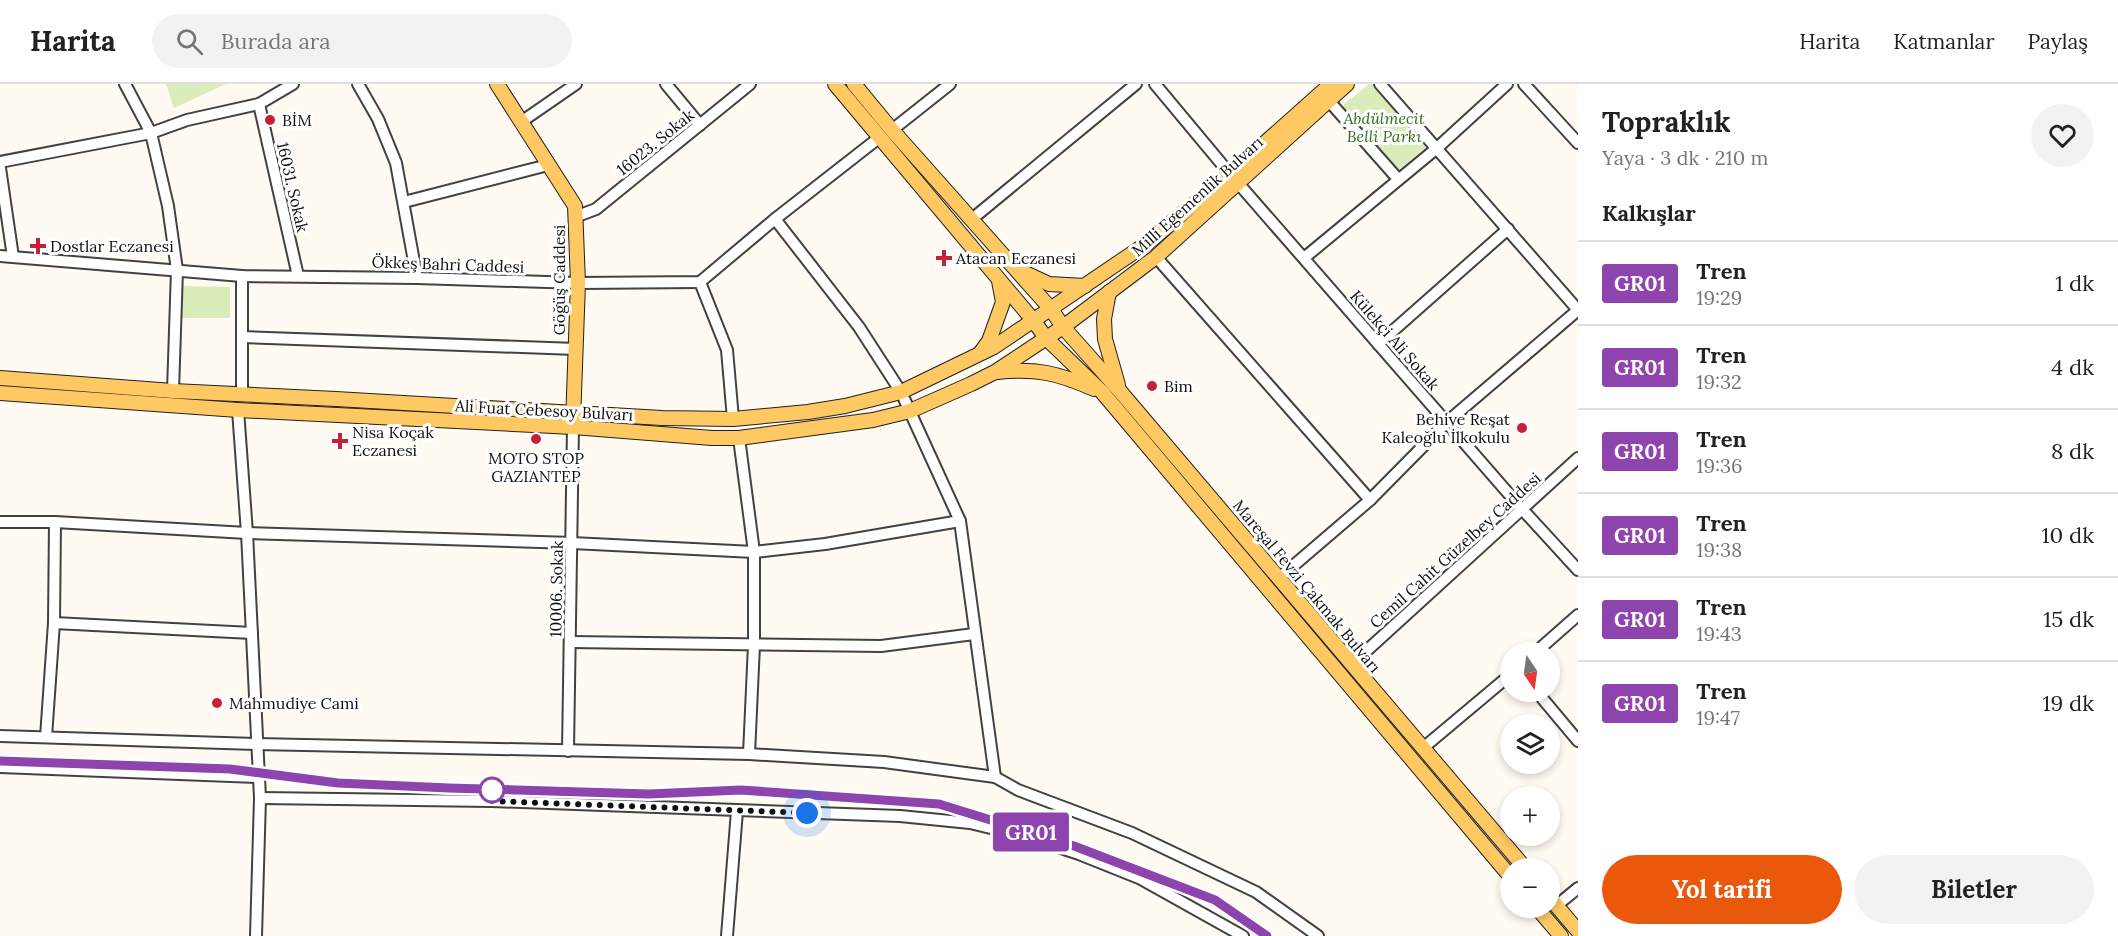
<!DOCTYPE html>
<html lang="tr">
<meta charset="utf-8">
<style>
:root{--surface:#fff;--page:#f2f2f2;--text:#222;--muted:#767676;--line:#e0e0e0;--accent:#ea580c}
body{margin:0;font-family:Lora,serif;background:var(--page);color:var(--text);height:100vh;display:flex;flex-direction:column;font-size:22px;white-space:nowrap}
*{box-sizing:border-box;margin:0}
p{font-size:20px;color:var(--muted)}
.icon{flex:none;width:33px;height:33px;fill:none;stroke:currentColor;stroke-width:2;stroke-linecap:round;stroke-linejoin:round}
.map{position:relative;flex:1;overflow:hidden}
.side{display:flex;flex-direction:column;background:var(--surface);width:540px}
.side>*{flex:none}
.badge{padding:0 12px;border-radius:4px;font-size:21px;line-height:39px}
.needle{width:39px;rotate:167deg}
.buttons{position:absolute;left:1500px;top:558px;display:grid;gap:12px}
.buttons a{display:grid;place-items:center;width:60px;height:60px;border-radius:50%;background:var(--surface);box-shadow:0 3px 9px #0003;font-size:30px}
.you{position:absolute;width:30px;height:30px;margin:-15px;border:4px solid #fff;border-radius:50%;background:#1a73e8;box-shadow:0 0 0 9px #1a73e833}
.map>.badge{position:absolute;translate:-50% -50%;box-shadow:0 0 0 3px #fff}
h2{padding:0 24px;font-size:22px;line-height:54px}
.round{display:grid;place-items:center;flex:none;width:63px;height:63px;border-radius:32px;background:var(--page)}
.headline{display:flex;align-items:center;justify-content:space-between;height:102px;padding:0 24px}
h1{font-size:28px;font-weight:700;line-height:45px}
.action{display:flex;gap:12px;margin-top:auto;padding:12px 24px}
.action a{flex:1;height:69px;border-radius:36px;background:var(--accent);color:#fff;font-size:24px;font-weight:700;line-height:69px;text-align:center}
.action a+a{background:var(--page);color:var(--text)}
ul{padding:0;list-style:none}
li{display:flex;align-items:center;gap:18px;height:84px;padding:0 24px;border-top:2px solid var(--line)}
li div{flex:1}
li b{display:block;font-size:22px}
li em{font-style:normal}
li .badge{min-width:66px;font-weight:700;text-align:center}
header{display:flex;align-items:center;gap:36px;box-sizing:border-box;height:84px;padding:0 30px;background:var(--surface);border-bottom:2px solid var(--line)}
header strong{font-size:28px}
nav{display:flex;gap:33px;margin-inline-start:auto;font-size:21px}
.search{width:420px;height:54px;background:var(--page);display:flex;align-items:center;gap:15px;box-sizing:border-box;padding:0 21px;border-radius:33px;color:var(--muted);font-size:22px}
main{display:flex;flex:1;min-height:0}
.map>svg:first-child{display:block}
.green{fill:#d9ecb9}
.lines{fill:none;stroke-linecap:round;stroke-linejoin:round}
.minor-casing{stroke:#424242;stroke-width:14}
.major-casing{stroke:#202020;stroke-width:16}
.minor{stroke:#fff;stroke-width:10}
.major{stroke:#fec863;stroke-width:14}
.line-casing{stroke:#fff;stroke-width:14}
.line{stroke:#8e44ad;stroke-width:9}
.walk{stroke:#0f0f0f;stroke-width:6;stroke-dasharray:0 10.8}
.poi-dot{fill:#c72039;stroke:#fff;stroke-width:2}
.stop-dot{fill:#fff;stroke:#8e44ad;stroke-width:3}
.labels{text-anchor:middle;stroke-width:6;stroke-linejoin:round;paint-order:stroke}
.park-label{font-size:16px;font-style:italic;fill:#356b1c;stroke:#fff}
.poi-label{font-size:16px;fill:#0f0f0f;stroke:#fff;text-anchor:start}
.street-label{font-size:16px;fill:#0f0f0f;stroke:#fff}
</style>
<header>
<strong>Harita</strong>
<div class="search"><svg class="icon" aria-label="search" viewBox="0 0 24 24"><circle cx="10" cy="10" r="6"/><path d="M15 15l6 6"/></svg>Burada ara</div>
<nav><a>Harita</a><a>Katmanlar</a><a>Paylaş</a></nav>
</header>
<main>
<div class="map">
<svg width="1578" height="852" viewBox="0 0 1578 852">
<rect width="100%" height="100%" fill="#fffbf2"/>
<g class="green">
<path d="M166,0h60l-52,24z"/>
<path d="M1369,0h3l54,63 -29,24 -55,-65z"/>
<path d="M182,202l48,1v31h-48z"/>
</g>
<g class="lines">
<g class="minor-casing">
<g id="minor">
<path d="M125,0l26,49 17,73 9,64 -4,121"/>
<path d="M358,0l20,35 18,44 21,115"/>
<path d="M666,0l34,41"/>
<path d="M1155,0l75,90"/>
<path d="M1380,0l198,226"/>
<path d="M1524,0l54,59"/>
<path d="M1329,17l69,78"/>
<path d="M259,20l39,172"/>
<path d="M521,38l55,-38"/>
<path d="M892,46l58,-46"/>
<path d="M0,78l151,-29 36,-13 72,-16 34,-20"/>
<path d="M0,84l13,89"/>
<path d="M1238,99l284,326 56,61"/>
<path d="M404,118l144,-37"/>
<path d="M575,133l21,-8 154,-125"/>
<path d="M775,135l84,108 42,65 59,129 35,256"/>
<path d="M972,135l164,-135"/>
<path d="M0,172l242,20 175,2 161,5 122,-1 75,-63 105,-82"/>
<path d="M1156,173l214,243"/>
<path d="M1304,174l133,-110 70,-64"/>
<path d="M242,192v119"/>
<path d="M700,198l27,68 6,69"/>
<path d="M242,253l334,12"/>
<path d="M1378,260l130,-115"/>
<path d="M238,326l9,123 13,265 -4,138"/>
<path d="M739,354l15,114v93l-5,109"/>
<path d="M0,438h55l192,11 325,10 182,9 71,-8 135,-23"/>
<path d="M1279,494l91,-78 77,-78 131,-112"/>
<path d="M54,539l198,10"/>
<path d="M570,558l311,4 93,-12"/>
<path d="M1536,568l42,-37"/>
<path d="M1352,580l226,-206"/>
<path d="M1537,608l41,49"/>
<path d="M0,652l256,8 493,10 135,8 111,15 23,13 114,43 124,59 62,44"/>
<path d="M46,653l8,-114 1,-101"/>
<path d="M1423,664l87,-73"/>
<path d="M568,667l5,-324"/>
<path d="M0,683l258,10"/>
<path d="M260,714l232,3 408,15 70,7 58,14 51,17 60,24 104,58"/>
<path d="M1556,822l22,-18"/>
<path d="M727,852l10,-125"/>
</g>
</g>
<g class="major-casing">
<g id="major">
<path d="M497,0l78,122 3,77 -5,139"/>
<path d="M835,0l198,236 13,18 56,54 408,484"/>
<path d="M854,0l38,46 159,179 12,18 56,63 406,478"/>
<path d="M1021,187l28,13 36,2"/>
<path d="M1109,208l-5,27 1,20 13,46"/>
<path d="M981,268l8,-11 14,-39 -4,-21"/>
<path d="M997,288c39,-4 61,1 97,17"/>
<path d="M0,294l173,13 163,8 326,19 71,1 75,-7 37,-6 56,-14 93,-45 152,-103 84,-70 101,-90"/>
<path d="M0,309l238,17 335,17 139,11h27l134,-18 37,-9 61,-27 24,-12 68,-45 93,-70 191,-173"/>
<path d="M1550,814l28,33"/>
<path d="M1537,824l24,28"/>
</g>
</g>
<use href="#minor" class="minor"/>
<use href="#major" class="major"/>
</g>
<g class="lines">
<g class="line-casing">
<path id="line" d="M0,677l230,8 108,14 111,5 200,6 92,-4 198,14 135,42 141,54 52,36"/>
</g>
<use href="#line" class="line"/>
<path class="walk" d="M492,706v11l315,12"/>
</g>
<g class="poi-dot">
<circle cx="270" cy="36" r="6"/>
<path d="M35 153h6v6h6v6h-6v6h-6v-6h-6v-6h6z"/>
<path d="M941 165h6v6h6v6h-6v6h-6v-6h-6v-6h6z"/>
<circle cx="1152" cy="302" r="6"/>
<circle cx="1522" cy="344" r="6"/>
<circle cx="536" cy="355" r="6"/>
<path d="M337 348h6v6h6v6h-6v6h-6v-6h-6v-6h6z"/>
<circle cx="217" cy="619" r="6"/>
</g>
<circle class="stop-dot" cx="492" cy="706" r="12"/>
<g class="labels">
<g class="park-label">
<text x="1384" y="40">Abdülmecit<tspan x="1384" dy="18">Belli Parkı</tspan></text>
</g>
<g class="poi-label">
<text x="282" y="42">BİM</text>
<text x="50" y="168">Dostlar Eczanesi</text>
<text x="956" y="180">Atacan Eczanesi</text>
<text x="1164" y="308">Bim</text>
<text x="1510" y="341" text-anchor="end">Behiye Reşat<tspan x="1510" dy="18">Kaleoğlu İlkokulu</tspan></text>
<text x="352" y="354">Nisa Koçak<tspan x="352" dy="18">Eczanesi</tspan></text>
<text x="536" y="380" text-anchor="middle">MOTO STOP<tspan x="536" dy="18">GAZIANTEP</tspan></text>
<text x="229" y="625">Mahmudiye Cami</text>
</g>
<g class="street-label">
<text transform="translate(655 58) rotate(-39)" y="6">16023. Sokak</text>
<text transform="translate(293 103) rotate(77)" y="6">16031. Sokak</text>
<text transform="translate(1197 112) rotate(-42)" y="6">Milli Egemenlik Bulvarı</text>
<text transform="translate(448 180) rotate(2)" y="6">Ökkeş Bahri Caddesi</text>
<text transform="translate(559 196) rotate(-90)" y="6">Göğüş Caddesi</text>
<text transform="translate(1395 256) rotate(49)" y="6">Külekçi Ali Sokak</text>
<text transform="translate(544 326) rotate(3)" y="6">Ali Fuat Cebesoy Bulvarı</text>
<text transform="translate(1455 466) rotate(-42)" y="6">Cemil Cahit Güzelbey Caddesi</text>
<text transform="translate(1307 502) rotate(50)" y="6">Mareşal Fevzi Çakmak Bulvarı</text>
<text transform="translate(556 505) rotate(-89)" y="6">10006. Sokak</text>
</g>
</g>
</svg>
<div class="buttons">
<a><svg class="needle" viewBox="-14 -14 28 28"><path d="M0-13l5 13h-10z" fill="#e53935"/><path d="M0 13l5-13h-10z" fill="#767676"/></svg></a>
<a><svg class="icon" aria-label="layers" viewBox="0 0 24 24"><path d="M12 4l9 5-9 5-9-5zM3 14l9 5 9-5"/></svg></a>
<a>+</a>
<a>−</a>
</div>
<div class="you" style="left:807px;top:729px"></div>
<b class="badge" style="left:1031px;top:748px;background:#8e44ad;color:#fff">GR01</b>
</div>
<section class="side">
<div class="headline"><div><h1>Topraklık</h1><p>Yaya · 3 dk · 210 m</p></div><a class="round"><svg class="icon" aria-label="heart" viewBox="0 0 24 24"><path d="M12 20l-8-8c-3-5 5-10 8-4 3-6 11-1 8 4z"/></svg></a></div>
<h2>Kalkışlar</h2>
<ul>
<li><span class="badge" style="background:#8e44ad;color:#fff">GR01</span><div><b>Tren</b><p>19:29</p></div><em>1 dk</em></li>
<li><span class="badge" style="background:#8e44ad;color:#fff">GR01</span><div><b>Tren</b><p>19:32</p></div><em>4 dk</em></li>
<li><span class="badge" style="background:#8e44ad;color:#fff">GR01</span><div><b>Tren</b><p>19:36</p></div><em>8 dk</em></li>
<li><span class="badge" style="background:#8e44ad;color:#fff">GR01</span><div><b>Tren</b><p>19:38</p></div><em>10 dk</em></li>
<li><span class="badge" style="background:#8e44ad;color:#fff">GR01</span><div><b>Tren</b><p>19:43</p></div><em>15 dk</em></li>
<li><span class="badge" style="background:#8e44ad;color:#fff">GR01</span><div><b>Tren</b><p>19:47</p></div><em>19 dk</em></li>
</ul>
<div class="action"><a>Yol tarifi</a><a>Biletler</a></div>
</section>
</main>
